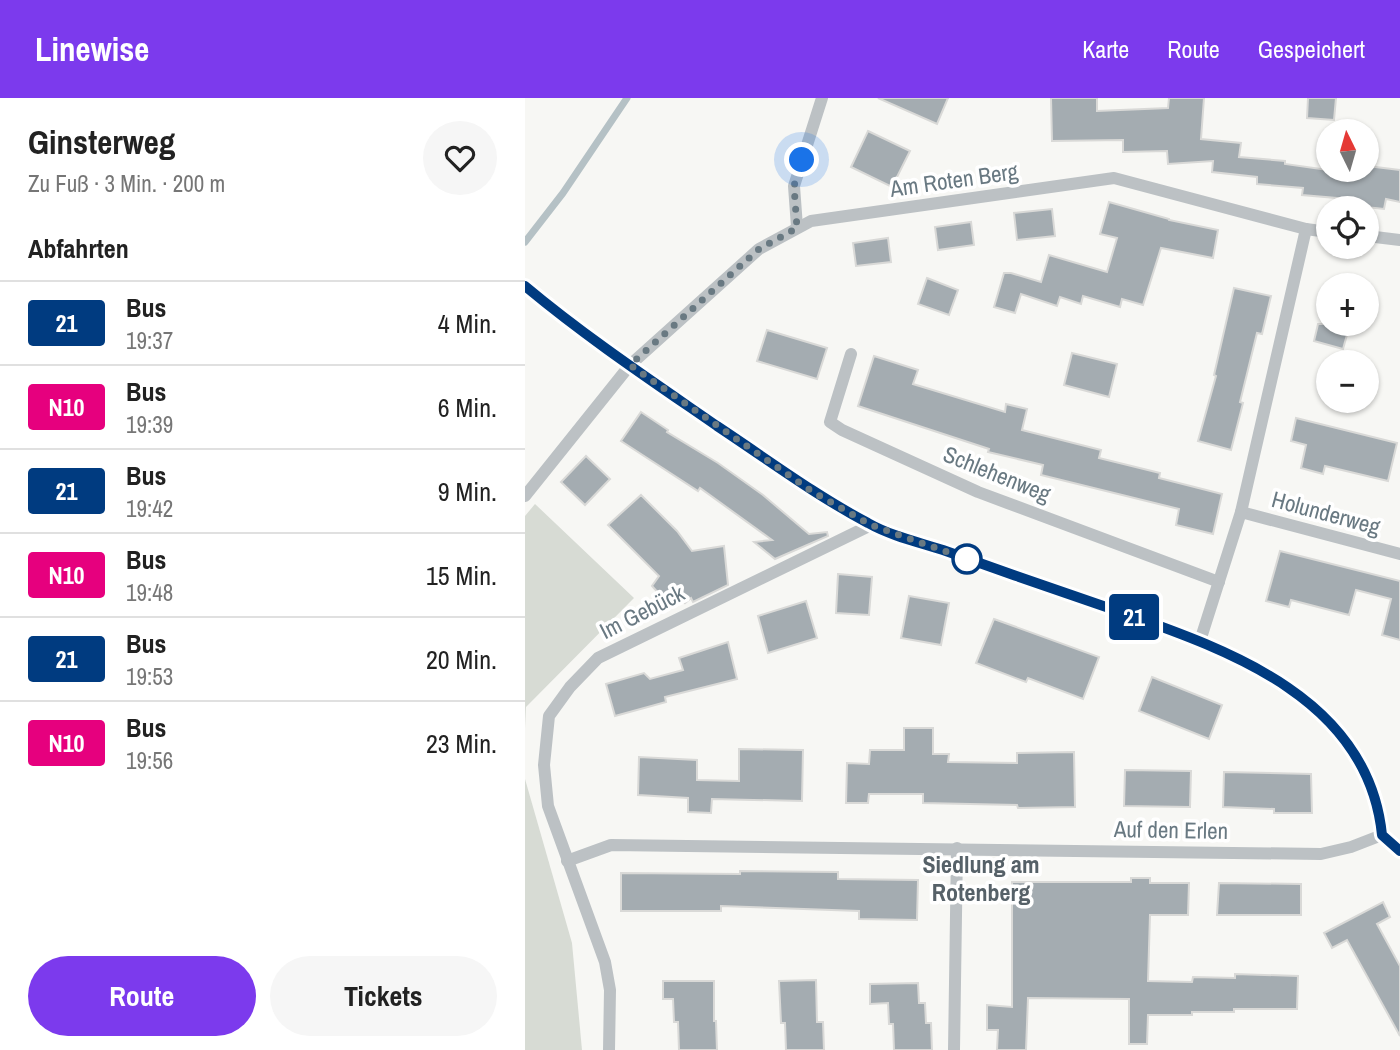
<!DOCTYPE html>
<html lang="de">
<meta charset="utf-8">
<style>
:root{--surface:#fff;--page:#f6f6f6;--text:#222;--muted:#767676;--line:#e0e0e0;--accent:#7c3aed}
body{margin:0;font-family:"Archivo Narrow",sans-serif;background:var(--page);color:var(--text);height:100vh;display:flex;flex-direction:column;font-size:26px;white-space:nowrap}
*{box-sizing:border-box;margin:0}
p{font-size:23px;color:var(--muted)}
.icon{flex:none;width:38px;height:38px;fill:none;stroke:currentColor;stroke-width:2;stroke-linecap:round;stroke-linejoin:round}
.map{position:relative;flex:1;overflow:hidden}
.panel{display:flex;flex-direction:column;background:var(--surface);width:525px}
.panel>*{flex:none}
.badge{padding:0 14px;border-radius:5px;font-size:24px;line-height:46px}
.needle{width:46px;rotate:355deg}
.fabs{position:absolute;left:791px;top:21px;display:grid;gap:14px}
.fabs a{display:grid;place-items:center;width:63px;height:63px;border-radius:50%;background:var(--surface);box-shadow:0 2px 5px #0004;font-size:35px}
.you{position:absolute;width:35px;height:35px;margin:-18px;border:5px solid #fff;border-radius:50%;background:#1a73e8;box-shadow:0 0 0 10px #1a73e833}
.map>.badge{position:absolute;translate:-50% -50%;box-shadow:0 0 0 4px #fff}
h2{padding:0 28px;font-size:26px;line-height:63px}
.round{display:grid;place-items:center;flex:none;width:74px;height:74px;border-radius:37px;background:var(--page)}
.summary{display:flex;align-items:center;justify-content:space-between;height:119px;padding:0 28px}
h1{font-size:33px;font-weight:700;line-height:52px}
.cta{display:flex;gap:14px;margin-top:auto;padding:14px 28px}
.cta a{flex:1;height:80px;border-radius:42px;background:var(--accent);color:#fff;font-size:28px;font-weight:700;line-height:80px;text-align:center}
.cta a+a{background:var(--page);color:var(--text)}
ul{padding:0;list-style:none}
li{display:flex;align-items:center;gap:21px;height:84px;padding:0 28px;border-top:2px solid var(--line)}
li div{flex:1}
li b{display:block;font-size:26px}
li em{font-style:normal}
li .badge{min-width:77px;font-weight:700;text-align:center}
header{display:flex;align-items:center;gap:42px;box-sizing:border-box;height:98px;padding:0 35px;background:var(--accent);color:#fff}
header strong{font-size:33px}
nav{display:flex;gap:38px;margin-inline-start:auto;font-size:24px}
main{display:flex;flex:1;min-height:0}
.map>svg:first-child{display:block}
.green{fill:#d7dbd4}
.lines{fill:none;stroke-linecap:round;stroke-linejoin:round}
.stream{stroke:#b5c1c5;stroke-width:7}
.building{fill:#a4acb1;stroke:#d9d9d7;stroke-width:2}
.minor{stroke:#bcc1c4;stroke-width:12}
.line-casing{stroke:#fff;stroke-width:16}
.line{stroke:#003b80;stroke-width:10}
.walk{stroke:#697982;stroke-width:7;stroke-dasharray:0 12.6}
.stop-dot{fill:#fff;stroke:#003b80;stroke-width:3.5}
.labels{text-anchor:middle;stroke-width:7;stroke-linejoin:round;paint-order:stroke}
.street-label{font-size:23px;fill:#697982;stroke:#fff}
.neighbourhood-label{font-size:24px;font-weight:bold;fill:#566168;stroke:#fff}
</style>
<header>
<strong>Linewise</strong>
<nav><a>Karte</a><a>Route</a><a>Gespeichert</a></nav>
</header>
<main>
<section class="panel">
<div class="summary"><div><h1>Ginsterweg</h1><p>Zu Fuß · 3 Min. · 200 m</p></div><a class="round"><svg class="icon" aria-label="heart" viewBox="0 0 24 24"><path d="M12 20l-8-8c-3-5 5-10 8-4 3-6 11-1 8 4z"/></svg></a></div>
<h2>Abfahrten</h2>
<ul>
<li><span class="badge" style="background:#003b80;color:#fff">21</span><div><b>Bus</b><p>19:37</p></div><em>4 Min.</em></li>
<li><span class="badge" style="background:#e6007e;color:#fff">N10</span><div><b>Bus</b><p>19:39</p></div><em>6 Min.</em></li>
<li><span class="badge" style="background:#003b80;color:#fff">21</span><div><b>Bus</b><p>19:42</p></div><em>9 Min.</em></li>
<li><span class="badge" style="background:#e6007e;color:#fff">N10</span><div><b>Bus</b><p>19:48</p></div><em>15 Min.</em></li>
<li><span class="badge" style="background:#003b80;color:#fff">21</span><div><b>Bus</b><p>19:53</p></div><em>20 Min.</em></li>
<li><span class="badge" style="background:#e6007e;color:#fff">N10</span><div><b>Bus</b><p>19:56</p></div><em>23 Min.</em></li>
</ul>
<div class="cta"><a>Route</a><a>Tickets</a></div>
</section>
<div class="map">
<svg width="875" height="952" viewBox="0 0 875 952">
<rect width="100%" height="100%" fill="#f7f7f4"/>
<g class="green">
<path d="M10,406l99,94 -108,109 -1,21v-212z"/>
<path d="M0,681l47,164 10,107h-57z"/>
</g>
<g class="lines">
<path class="stream" d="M0,144l38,-49 64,-95"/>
</g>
<g class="building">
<path d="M353,0h70l-11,26z"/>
<path d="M526,0h46v13l71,-3 1,-10h35l-3,41 40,4 -2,14 46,4v3l43,6h39v-4l33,4v32l-14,-3 -2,10 -36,-4v-6l-46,-4 1,-7 -46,-4v-7l-45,-5 1,-11 -45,3 -1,-13 -44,1v-12l-71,1z"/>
<path d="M783,0h28l-2,22 -27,-2z"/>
<path d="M343,33l42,20 -18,36 -41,-20z"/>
<path d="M584,104l60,17v1l49,10 -5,28 -52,-10 -18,57 -21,-6 -2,8 -37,-11 -2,8 -21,-7 -3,9 -36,-12 -6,19 -21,-6 10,-34h7l30,9 8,-27 58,17 10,-34 -17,-4z"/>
<path d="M527,111l3,27 -38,4 -3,-27z"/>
<path d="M446,124l3,23 -36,5 -3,-23z"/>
<path d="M363,140l3,24 -35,4 -3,-23z"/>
<path d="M402,180l31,12 -9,25 -31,-11z"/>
<path d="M709,190l37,8 -9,38 -5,-1 -17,69 3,1 -12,47 -33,-9 18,-65 -2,-1z"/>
<path d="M793,226h32l-7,25 -29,-8z"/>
<path d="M242,232l60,18 -10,31 -60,-18z"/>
<path d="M547,255l45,11 -8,33 -45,-12z"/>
<path d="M349,258l44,14 -5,14 92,28 1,-8 21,5 -5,21 79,20 -2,8 61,15 -1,5 63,16 -9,40 -37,-9 3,-16 -138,-34 2,-10 -55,-13 1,-3 -131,-43z"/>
<path d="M116,314l27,18 -1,2 51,31 45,32 46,39 18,-2 1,4 -53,23 -21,-17 18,-2 -72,-52 -2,3 -77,-50z"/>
<path d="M771,320l101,25 -9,38 -63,-15 -2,8 -22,-6 5,-23 -15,-4z"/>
<path d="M61,358l24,23 -25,26 -24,-23z"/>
<path d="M116,397l36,36 15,20 32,-5 4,39 -35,17 -2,-4 -6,5 -7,-8 -10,9 -16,-18 7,-10 -51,-51z"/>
<path d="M755,453l120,30v59l-18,-5 9,-36 -35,-9 -7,25 -58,-15 -2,7 -23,-6z"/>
<path d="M313,476l34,3 -3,38 -33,-2z"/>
<path d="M384,498l40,7 -8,42 -40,-7z"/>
<path d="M281,503l11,37 -49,15 -10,-37z"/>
<path d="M469,521l105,38 -16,42 -55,-21 -2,4 -50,-19z"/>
<path d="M203,544l9,37 -72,18 1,5 -51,14 -9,-32 38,-11 6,6 33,-9 -4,-12z"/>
<path d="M627,579l70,28 -13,34 -70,-28z"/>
<path d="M379,630h29v26h16l-1,8 69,1v-10l57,-1 1,55 -57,1 -1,-3 -94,-2v-9h-54l-1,9h-22l1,-40 22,1 1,-14h34z"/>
<path d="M214,651l64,1 -1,51 -90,-2 -1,14 -23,-1v-14l-50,-3 1,-38 58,3v20l42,1z"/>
<path d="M600,672l66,1 -1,36 -66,-1z"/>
<path d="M699,674l87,2 1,39h-38v-4l-51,-2z"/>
<path d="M215,773l98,1v7l80,1 -1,40 -58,-1v-8l-138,-5v5h-100v-38l119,1z"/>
<path d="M606,780h19v5h39l-1,32h-38l-2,66 44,1 1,-5 42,1v-4l63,2 -1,33h-63v3h-42v3h-44l-1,29h-18v-45l-101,-1 -2,52h-29l1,-20h-11v-25l25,2v-125h119z"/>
<path d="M694,785l82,1v31h-84z"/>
<path d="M858,804l7,15 -13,7 23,42v70l-53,-96 -15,8 -8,-15z"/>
<path d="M291,882l1,42h6l1,28h-38l-1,-27h-4l-2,-42z"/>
<path d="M138,883h51v40h2l1,29h-38l-1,-28h-4l-1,-23h-10z"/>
<path d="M393,885l1,20h6l1,20h5l1,27h-38l-1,-26h-4l-1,-21 -18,1v-20z"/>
</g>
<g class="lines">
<g class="minor">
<path d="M272,129l-3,-41 28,-88"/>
<path d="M842,138l33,4"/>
<path d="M0,188c61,51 127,95 193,140 49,33 97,70 150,98 23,11 50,18 75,26 55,19 109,39 164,58 115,40 260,86 275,227l18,16"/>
<path d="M326,256l-21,68 12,8 136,62 241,90"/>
<path d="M0,398l105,-131 129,-116 52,-28 303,-43 192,51 22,3"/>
<path d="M716,414l159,42"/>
<path d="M675,543l41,-129 65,-283"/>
<path d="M42,763l44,-16 710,9 30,-7 31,-12"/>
<path d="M84,952l1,-60 -5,-28 -57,-156 -4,-41 5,-49 21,-29 28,-29 273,-133"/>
<path d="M429,952l3,-202"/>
</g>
</g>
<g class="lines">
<g class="line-casing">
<path id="line" d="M0,188c61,51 127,95 192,140 50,33 98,69 151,97 23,13 50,19 75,27 56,20 113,40 169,59 113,40 256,87 270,226l18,16"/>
</g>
<use href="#line" class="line"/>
<path class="walk" d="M277,62l-8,26 3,42 -38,21 -129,116 183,127 58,33 96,34"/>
</g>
<circle class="stop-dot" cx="442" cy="461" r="14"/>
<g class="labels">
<g class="street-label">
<text transform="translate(429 82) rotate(-8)" y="8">Am Roten Berg</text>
<text transform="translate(472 376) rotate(22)" y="8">Schlehenweg</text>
<text transform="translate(801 415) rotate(15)" y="8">Holunderweg</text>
<text transform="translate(117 514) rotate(-27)" y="8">Im Gebück</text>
<text transform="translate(646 732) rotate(1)" y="8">Auf den Erlen</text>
</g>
<g class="neighbourhood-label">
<text x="456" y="775">Siedlung am<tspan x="456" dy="28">Rotenberg</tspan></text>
</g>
</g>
</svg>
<div class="fabs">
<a><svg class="needle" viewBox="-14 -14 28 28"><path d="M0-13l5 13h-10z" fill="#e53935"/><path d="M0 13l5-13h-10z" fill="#767676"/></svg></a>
<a><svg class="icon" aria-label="locate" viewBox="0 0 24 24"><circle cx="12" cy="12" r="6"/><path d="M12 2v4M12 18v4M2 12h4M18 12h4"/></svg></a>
<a>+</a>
<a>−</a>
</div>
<div class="you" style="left:277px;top:62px"></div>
<b class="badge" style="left:609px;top:519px;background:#003b80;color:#fff">21</b>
</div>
</main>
